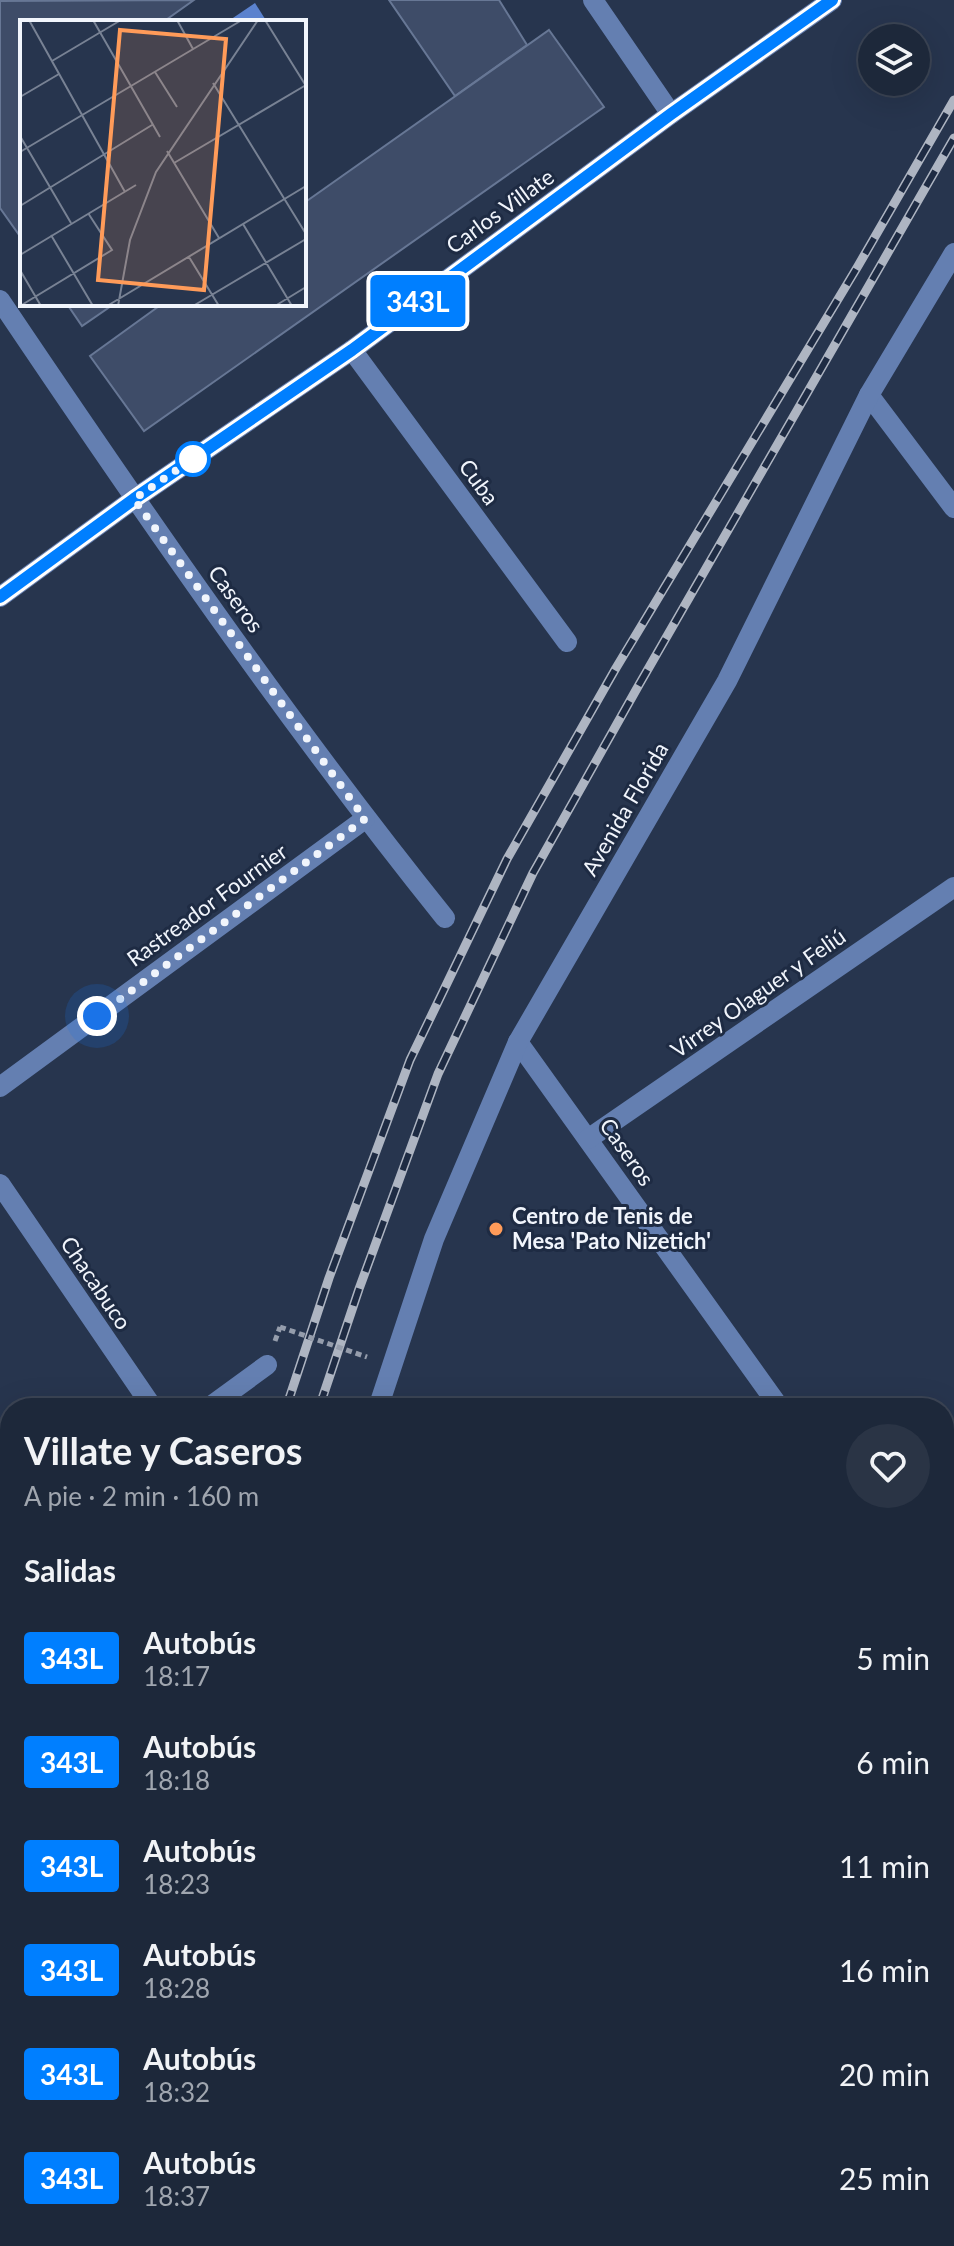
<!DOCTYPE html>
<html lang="es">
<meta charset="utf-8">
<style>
:root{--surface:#1d283a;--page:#2a3445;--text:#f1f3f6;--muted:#a0a6af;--line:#3b4454}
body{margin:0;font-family:Lato,sans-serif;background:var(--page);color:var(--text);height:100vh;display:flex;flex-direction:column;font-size:30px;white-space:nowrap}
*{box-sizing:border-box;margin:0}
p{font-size:26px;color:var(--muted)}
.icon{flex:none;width:44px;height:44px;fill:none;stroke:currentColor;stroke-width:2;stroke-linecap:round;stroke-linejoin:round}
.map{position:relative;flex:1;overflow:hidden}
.details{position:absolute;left:0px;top:1398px;width:954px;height:848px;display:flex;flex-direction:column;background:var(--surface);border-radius:32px 32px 0 0;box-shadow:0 8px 32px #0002,0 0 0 2px var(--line)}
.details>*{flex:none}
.badge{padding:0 16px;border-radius:6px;font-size:28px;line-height:52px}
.controls{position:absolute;left:858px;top:24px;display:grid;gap:16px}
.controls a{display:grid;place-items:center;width:72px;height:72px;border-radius:50%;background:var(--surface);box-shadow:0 8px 32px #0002,0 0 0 2px var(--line);font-size:40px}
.you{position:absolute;width:40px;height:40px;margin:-20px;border:6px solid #fff;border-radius:50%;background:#1a73e8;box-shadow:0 0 0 12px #1a73e833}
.map>.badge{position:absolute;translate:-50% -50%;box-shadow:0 0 0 4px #fff}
h2{padding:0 24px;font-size:30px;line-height:72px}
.round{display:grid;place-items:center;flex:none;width:84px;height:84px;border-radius:42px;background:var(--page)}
.head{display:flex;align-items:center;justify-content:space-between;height:136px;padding:0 24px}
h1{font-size:38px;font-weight:700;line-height:60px}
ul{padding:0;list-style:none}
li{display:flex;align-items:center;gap:24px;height:104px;padding:0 24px}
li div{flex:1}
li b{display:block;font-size:30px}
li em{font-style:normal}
li .badge{min-width:88px;font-weight:700;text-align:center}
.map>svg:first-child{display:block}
.water{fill:#5b82ce}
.building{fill:#3e4c68;stroke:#677795;stroke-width:2}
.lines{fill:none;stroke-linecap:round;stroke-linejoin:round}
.path{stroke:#959dac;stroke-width:5;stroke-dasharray:6 4;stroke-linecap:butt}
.minor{stroke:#647fb1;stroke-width:20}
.rail-casing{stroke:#aeb5c2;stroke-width:9}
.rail{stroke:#1e2b43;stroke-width:6;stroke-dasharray:18;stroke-linecap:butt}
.path-bridge{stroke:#959dac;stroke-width:5;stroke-dasharray:6 4;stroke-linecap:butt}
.line-casing{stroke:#fff;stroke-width:18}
.line{stroke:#007fff;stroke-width:12}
.walk{stroke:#f1f5fc;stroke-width:8;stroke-dasharray:0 14.4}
.stop-dot{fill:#fff;stroke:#007fff;stroke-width:4}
.poi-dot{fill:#ff9b59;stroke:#1e2b43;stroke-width:3}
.labels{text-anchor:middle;stroke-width:6;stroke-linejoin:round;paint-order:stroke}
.street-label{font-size:22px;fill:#f1f5fc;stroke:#1e2b43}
.poi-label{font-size:22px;font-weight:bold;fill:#f1f5fc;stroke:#1e2b43;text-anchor:start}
.inset-road{fill:none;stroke:#788294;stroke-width:2}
.view{fill:#ff9b59;fill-opacity:0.15;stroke:#ff9b59;stroke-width:4}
.inset-edge{fill:none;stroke:#f1f5fc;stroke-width:4}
</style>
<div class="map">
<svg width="954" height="2246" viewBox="0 0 954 2246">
<rect width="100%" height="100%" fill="#27354e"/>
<path class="water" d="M255,3l12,19h-40z"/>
<g class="building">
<path d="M194,0l-31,22h-141v217l-22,-31v-207z"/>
<path d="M389,0h110l28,45 -72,51z"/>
<path d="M549,30l55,77 -460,324 -54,-75 72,-52h142v-101z"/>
<path d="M67,304h47l-32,22z"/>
</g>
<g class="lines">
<g class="path">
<path d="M275,1341l5,-14"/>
<path d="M92,2246l1,-10"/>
</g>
<g class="minor">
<path d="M593,0l78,114"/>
<path d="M0,300c142,211 286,420 445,618"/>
<path d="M352,350l215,292"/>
<path d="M869,395l85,113"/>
<path d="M0,597l134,-98 218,-149 319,-236 161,-114"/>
<path d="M518,1042l262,366"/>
<path d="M0,1087l365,-268"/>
<path d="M588,1139l366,-252"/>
<path d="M0,1184l153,224"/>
<path d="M208,1408l59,-43"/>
<path d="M378,1408l56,-169 84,-197 209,-361 142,-286 85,-142"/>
<path d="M0,1559l10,-7"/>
<path d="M944,1639l10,14"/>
<path d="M0,1834l10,13"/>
<path d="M944,1854l10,-8"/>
<path d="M0,2041l10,-7"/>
<path d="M944,2165l10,13"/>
<path d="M203,2246v-10"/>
<path d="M408,2246l14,-10"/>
</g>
<g class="rail-casing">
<g id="rail">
<path d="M286,1408l43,-130 81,-218 97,-201 109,-191 242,-402 96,-166"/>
<path d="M319,1408l40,-119 79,-215 95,-201 107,-190 314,-545"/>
<path d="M125,2246l1,-10"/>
<path d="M151,2246l1,-10"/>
</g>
</g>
<use href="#rail" class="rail"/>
<path class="path-bridge" d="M280,1327l87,30"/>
</g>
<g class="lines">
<g class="line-casing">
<path id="line" d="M0,597l134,-98 218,-149 319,-236 161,-114"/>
</g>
<use href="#line" class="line"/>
<path class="walk" d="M97,1016l268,-197 -231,-320 59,-40"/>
</g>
<circle class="stop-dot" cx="193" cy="459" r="16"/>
<circle class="poi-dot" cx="496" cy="1229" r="8"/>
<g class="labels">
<g class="street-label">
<text transform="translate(500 211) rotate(-36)" y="8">Carlos Villate</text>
<text transform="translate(479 482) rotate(54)" y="8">Cuba</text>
<text transform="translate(236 599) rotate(54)" y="8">Caseros</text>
<text transform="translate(625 809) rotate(-60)" y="8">Avenida Florida</text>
<text transform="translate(207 905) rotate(-36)" y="8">Rastreador Fournier</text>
<text transform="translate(758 993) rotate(-35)" y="8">Virrey Olaguer y Feliú</text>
<text transform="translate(627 1152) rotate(55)" y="8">Caseros</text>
<text transform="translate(96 1283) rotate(56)" y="8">Chacabuco</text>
</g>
<g class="poi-label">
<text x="512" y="1224">Centro de Tenis de<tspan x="512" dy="25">Mesa 'Pato Nizetich'</tspan></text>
</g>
</g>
<g transform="translate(20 20)">
<rect width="286" height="286" fill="#27354e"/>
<path class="inset-road" d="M9,0l96,172M73,0l67,117M157,0l16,29M245,0l41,66M32,41l69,-41M135,52l22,35M193,63l93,151M0,77l39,-23M0,116l51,87M147,131l52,87M0,132l222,-132M154,143l132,-78M0,186l132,-81M223,204l49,82M31,215l42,71M0,235l116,-70M169,237l30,49M0,250l21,36M0,286l92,-56 -24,-37M87,286l199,-120M98,286l12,-66 26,-68 102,-152M173,286l113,-67M255,286l31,-19"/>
<path class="view" d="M100,10l106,9 -22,251 -106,-10z"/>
<rect width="286" height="286" class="inset-edge"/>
</g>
</svg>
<div class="controls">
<a><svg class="icon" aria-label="layers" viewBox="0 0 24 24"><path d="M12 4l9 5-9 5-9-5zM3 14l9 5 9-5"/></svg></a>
</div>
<div class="you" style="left:97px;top:1016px"></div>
<b class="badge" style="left:418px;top:301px;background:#007fff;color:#fff">343L</b>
<section class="details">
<div class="head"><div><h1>Villate y Caseros</h1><p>A pie · 2 min · 160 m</p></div><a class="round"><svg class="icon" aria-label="heart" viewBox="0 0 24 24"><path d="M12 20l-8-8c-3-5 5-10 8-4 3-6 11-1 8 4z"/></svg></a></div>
<h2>Salidas</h2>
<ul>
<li><span class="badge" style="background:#007fff;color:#fff">343L</span><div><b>Autobús</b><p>18:17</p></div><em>5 min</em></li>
<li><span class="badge" style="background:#007fff;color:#fff">343L</span><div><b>Autobús</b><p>18:18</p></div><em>6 min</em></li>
<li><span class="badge" style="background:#007fff;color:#fff">343L</span><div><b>Autobús</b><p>18:23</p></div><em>11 min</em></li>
<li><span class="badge" style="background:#007fff;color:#fff">343L</span><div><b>Autobús</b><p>18:28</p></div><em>16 min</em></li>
<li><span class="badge" style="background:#007fff;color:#fff">343L</span><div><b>Autobús</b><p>18:32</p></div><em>20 min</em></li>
<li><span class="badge" style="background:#007fff;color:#fff">343L</span><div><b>Autobús</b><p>18:37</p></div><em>25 min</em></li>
</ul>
</section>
</div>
